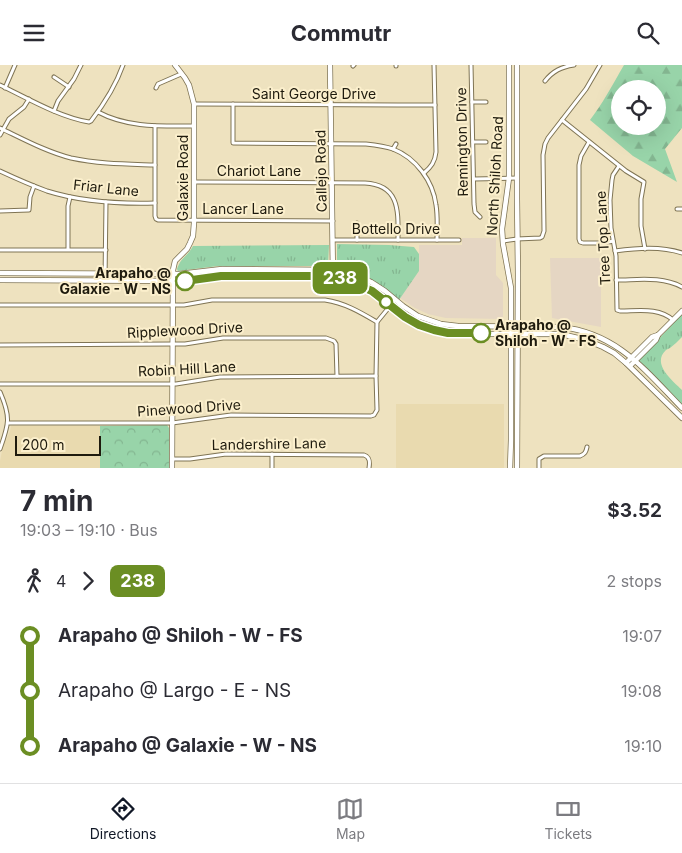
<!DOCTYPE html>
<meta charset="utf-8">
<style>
:root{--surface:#fff;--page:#f2f2f3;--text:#2b2b33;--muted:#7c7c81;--line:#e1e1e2;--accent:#111827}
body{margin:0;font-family:Inter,sans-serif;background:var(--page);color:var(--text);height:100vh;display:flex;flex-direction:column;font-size:19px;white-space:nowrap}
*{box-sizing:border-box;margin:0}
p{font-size:16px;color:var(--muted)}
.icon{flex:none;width:28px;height:28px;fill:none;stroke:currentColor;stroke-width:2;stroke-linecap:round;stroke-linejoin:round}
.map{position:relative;height:403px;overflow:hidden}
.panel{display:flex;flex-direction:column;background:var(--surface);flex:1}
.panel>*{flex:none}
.badge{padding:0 10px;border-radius:8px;font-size:18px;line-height:32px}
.fabs{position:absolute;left:611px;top:15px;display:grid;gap:10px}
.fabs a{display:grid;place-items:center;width:55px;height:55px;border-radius:50%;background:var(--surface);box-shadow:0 5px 20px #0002;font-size:25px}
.scale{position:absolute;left:15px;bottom:12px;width:86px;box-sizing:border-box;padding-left:5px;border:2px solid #1e1a0d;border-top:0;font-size:14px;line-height:18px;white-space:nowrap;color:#1e1a0d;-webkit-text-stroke:4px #fbefcc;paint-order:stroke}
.map>.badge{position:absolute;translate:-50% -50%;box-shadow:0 0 0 2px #fff}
.legs{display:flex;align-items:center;gap:8px;height:55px;padding:0 20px;font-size:16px}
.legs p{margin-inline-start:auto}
.overview{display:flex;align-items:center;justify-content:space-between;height:85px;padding:0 20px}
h1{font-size:28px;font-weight:700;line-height:38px}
ul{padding:0 20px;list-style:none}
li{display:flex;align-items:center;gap:18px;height:55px;font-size:19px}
li i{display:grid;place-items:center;width:8px;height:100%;margin:0 6px;background:currentColor}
li i::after{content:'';width:12px;height:12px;margin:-6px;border:4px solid;border-radius:50%;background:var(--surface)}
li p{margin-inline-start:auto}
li:first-child i{background:linear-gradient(#0000 50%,currentColor 0)}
li:last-child i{background:linear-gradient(currentColor 50%,#0000 0)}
header{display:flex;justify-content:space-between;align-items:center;height:65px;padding:0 20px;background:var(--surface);font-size:22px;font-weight:700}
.tabs{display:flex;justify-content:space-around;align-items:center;height:70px;border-top:1px solid var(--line);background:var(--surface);font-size:14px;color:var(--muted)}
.tabs a{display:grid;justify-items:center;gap:2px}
.tabs .on{color:var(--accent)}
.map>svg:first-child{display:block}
.commercial{fill:#e5d6c3}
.built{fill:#e9daaf}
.grass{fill:url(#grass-tufts)}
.forest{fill:url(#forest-firs);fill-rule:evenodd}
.park{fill:url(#park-crowns)}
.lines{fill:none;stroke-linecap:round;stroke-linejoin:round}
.minor-casing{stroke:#7f7454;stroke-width:5}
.tertiary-casing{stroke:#7f7454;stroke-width:6}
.secondary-casing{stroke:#7f7454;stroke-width:6}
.minor{stroke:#fff;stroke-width:3}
.tertiary{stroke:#fff;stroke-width:4.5}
.secondary{stroke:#fff;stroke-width:4.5}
.line-1-casing{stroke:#fff;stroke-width:11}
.line-1{stroke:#6b8e23;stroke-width:8}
.stop-1-dot{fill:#fff;stroke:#6b8e23;stroke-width:2.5}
.labels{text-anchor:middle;stroke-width:4;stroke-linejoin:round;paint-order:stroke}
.street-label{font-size:14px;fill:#1e1a0d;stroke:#fbefcc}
.stop-label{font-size:14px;font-weight:bold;fill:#1e1a0d;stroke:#fbefcc;text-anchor:end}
</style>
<header><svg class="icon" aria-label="menu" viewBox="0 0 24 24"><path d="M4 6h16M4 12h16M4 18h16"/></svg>Commutr<svg class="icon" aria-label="search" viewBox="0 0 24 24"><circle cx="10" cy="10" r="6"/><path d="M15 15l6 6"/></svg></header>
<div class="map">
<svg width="682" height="403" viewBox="0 0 682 403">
<defs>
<pattern id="grass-tufts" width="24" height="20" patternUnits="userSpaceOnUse" patternTransform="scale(1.25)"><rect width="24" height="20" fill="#98d4a9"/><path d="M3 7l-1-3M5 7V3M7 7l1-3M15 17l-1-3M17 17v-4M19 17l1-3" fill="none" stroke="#83b590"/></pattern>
<pattern id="forest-firs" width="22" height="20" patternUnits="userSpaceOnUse" patternTransform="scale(1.25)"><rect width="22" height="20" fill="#98d4a9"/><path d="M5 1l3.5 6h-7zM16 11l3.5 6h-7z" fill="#83b590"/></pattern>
<pattern id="park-crowns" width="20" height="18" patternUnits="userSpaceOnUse" patternTransform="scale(1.25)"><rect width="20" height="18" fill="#98d4a9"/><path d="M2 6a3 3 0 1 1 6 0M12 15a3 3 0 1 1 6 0" fill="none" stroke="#83b590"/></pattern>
</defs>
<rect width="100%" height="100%" fill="#eee2bf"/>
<g class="commercial">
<path d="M462,173h34v37l7,8v36l-57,-1 -18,-4 -13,-6 -15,-10 19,-27v-26h43z"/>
<path d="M550,193h51v69l-49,-9z"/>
</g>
<g class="built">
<rect x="396" y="339" width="108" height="64"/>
<path d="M11,361h89v42h-100v-7l3,-15 7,-15z"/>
</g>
<g class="grass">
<path d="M337,179l52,1 25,2 5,7v17l-20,29c-12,-10 -24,-20 -38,-26 -8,-3 -16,-4 -24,-7z"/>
<path d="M329,180l-1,21h-110l-40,5 -1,-2c4,-12 11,-13 16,-23z"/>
<path d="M682,249v23c-4,4 -8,8 -12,11 -1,1 -3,1 -4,2 -15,14 7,31 16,40v15l-43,-44 1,-2z"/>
</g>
<path class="forest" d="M624,0h58v63l-17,21 12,33 -44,-26 -43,-36c13,-17 23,-36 34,-55zM620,24h38v37h-38z"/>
<path class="park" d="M167,360l2,3v40h-69v-42z"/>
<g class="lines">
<g class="minor-casing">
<g id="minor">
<path d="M396,0v1"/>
<path d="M471,0l3,139 1,8 5,5"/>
<path d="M353,1l1,-1"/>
<path d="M54,12l15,10"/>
<path d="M545,16c8,-10 16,-14 29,-16"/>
<path d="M0,20c27,13 59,32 89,37l2,-1c13,-17 25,-36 32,-56"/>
<path d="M5,23l10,-23"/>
<path d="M156,23l2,-4 23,-10"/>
<path d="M472,37h14"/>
<path d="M194,39l204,1h37"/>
<path d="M233,39v39l133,1c9,1 18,2 27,5 23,9 40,32 43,56 2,12 1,24 1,35"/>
<path d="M54,46l4,-10 16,-22 7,-14"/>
<path d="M98,47c30,16 63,14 96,14"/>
<path d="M562,55l64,51 18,11 -3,17v27l4,23"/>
<path d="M155,61v90l1,3 2,1 175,1"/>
<path d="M0,63c23,11 47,24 71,30 28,6 55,6 84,7"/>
<path d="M0,70l9,-16 15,-12 5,-8"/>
<path d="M473,77h13"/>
<path d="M589,77l-8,14 -2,9v74l1,3 3,1h22l8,-2"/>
<path d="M393,84l3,-5"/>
<path d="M619,101l-6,9 -1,5 -2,20 1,28 5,28 1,54 3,1c18,0 39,-4 53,9"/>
<path d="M0,106c15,7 31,14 47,20 35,11 72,13 108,12"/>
<path d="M424,108c7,-6 11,-11 12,-21l-2,-87"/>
<path d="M474,114l43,-1"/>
<path d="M195,117l170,1c36,2 33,30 33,57"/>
<path d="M677,144h5"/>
<path d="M0,146l29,-1 1,-13 4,-11"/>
<path d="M357,158v17"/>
<path d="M333,175h126"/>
<path d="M503,176l14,-2 23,-1 2,-1 2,-6 -1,-76 2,-11 3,-6 38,-49 14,-24"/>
<path d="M68,184v-43l2,-9"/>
<path d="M0,185h106"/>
<path d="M615,186c22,-3 46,-5 67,2"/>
<path d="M616,215c22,0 46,-4 66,7"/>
<path d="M105,216l1,-79"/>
<path d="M0,240h184l28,-5h113c20,3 35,12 52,22"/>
<path d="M0,280l172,-1h13l38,-6h103l8,3 2,3 1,32"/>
<path d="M0,319h176l44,-7 156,-1"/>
<path d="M0,327c11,25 9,32 0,57"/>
<path d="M8,358h164l59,-8 140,1 3,-1 3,-5 -1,-34 1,-54 18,-22"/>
<path d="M172,394h18l36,-5 138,1c6,2 6,7 5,13"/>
<path d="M272,403v-14"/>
<path d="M539,403v-9l5,-3h36c5,-2 6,-4 7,-9"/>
</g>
</g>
<g class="tertiary-casing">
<g id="tertiary">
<path d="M330,0l3,212"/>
<path d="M626,298l26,-26 6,-2"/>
<path d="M630,301l26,-26 2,-5 24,-24"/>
<path d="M172,403l1,-198 2,-9 12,-12 3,-6 3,-7 1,-13v-119l-5,-19 -4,-7 -10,-13"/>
</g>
</g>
<g class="secondary-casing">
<g id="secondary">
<path d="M509,0v113l-7,51 1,15 8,44v152l-1,28"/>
<path d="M0,208l179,1 43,-5 111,1 23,5 15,7 14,9 18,15 15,10 23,8 17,2 103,1c56,6 84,43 121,81"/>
<path d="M0,215l180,1c12,0 23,-3 34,-4 27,-3 54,-1 81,-1 18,0 36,-1 53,5 25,8 37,23 58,37 17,11 37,14 58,16h97l25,6 17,7 11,6 12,10 56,55"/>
<path d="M517,403l1,-194 -1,-75v-134"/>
</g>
</g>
<use href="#minor" class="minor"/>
<use href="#tertiary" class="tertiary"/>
<use href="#secondary" class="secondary"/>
</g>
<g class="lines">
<g class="line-1-casing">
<path id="line-1" d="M185,216l36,-5h97l20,2 20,7 14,6 33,26 14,8 15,5 14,3h33"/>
</g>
<use href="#line-1" class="line-1"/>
</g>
<g class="stop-1-dot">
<circle cx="185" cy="216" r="9"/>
<circle cx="386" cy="237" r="6"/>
<circle cx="481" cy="268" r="9"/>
</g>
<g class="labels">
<g class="street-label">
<text x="314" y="34">Saint George Drive</text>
<text transform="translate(462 77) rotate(-91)" y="5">Remington Drive</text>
<text x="259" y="111">Chariot Lane</text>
<text transform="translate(321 106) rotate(-91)" y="5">Callejo Road</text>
<text transform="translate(495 111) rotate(-87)" y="5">North Shiloh Road</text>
<text transform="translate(183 113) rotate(-90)" y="5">Galaxie Road</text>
<text transform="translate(106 123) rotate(6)" y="5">Friar Lane</text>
<text x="243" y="149">Lancer Lane</text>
<text x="396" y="169">Bottello Drive</text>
<text transform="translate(603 173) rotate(-93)" y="5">Tree Top Lane</text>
<text transform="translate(185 265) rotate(-3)" y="5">Ripplewood Drive</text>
<text transform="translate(187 304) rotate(-3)" y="5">Robin Hill Lane</text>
<text transform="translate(189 343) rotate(-4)" y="5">Pinewood Drive</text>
<text transform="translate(269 379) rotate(-1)" y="5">Landershire Lane</text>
</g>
<g class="stop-label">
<text x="171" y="213">Arapaho @<tspan x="171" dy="16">Galaxie - W - NS</tspan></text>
<text x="495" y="265" text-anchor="start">Arapaho @<tspan x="495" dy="16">Shiloh - W - FS</tspan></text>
</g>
</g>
</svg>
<div class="fabs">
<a><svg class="icon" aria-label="locate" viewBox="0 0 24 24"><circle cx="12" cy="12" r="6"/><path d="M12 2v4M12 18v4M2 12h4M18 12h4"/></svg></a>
</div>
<div class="scale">200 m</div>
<b class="badge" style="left:340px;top:213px;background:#6b8e23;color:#fff">238</b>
</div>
<section class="panel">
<div class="overview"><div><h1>7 min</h1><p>19:03 – 19:10 · Bus</p></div><b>$3.52</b></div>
<div class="legs"><svg class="icon" aria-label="walk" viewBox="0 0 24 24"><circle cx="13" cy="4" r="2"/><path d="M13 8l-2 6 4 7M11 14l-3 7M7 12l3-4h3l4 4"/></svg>4<svg class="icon" aria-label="forward" viewBox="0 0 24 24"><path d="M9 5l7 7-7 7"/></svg><b class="badge" style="background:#6b8e23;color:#fff">238</b><p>2 stops</p></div>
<ul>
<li><i style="color:#6b8e23"></i><b>Arapaho @ Shiloh - W - FS</b><p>19:07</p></li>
<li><i style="color:#6b8e23"></i><span>Arapaho @ Largo - E - NS</span><p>19:08</p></li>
<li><i style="color:#6b8e23"></i><b>Arapaho @ Galaxie - W - NS</b><p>19:10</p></li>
</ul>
</section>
<nav class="tabs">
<a class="on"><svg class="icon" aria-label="directions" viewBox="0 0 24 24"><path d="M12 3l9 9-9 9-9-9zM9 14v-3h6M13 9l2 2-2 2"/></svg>Directions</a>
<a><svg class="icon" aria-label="map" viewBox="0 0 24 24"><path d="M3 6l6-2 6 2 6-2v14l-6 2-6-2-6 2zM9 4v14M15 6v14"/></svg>Map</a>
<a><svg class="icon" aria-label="tickets" viewBox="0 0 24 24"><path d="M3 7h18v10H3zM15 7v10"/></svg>Tickets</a>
</nav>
